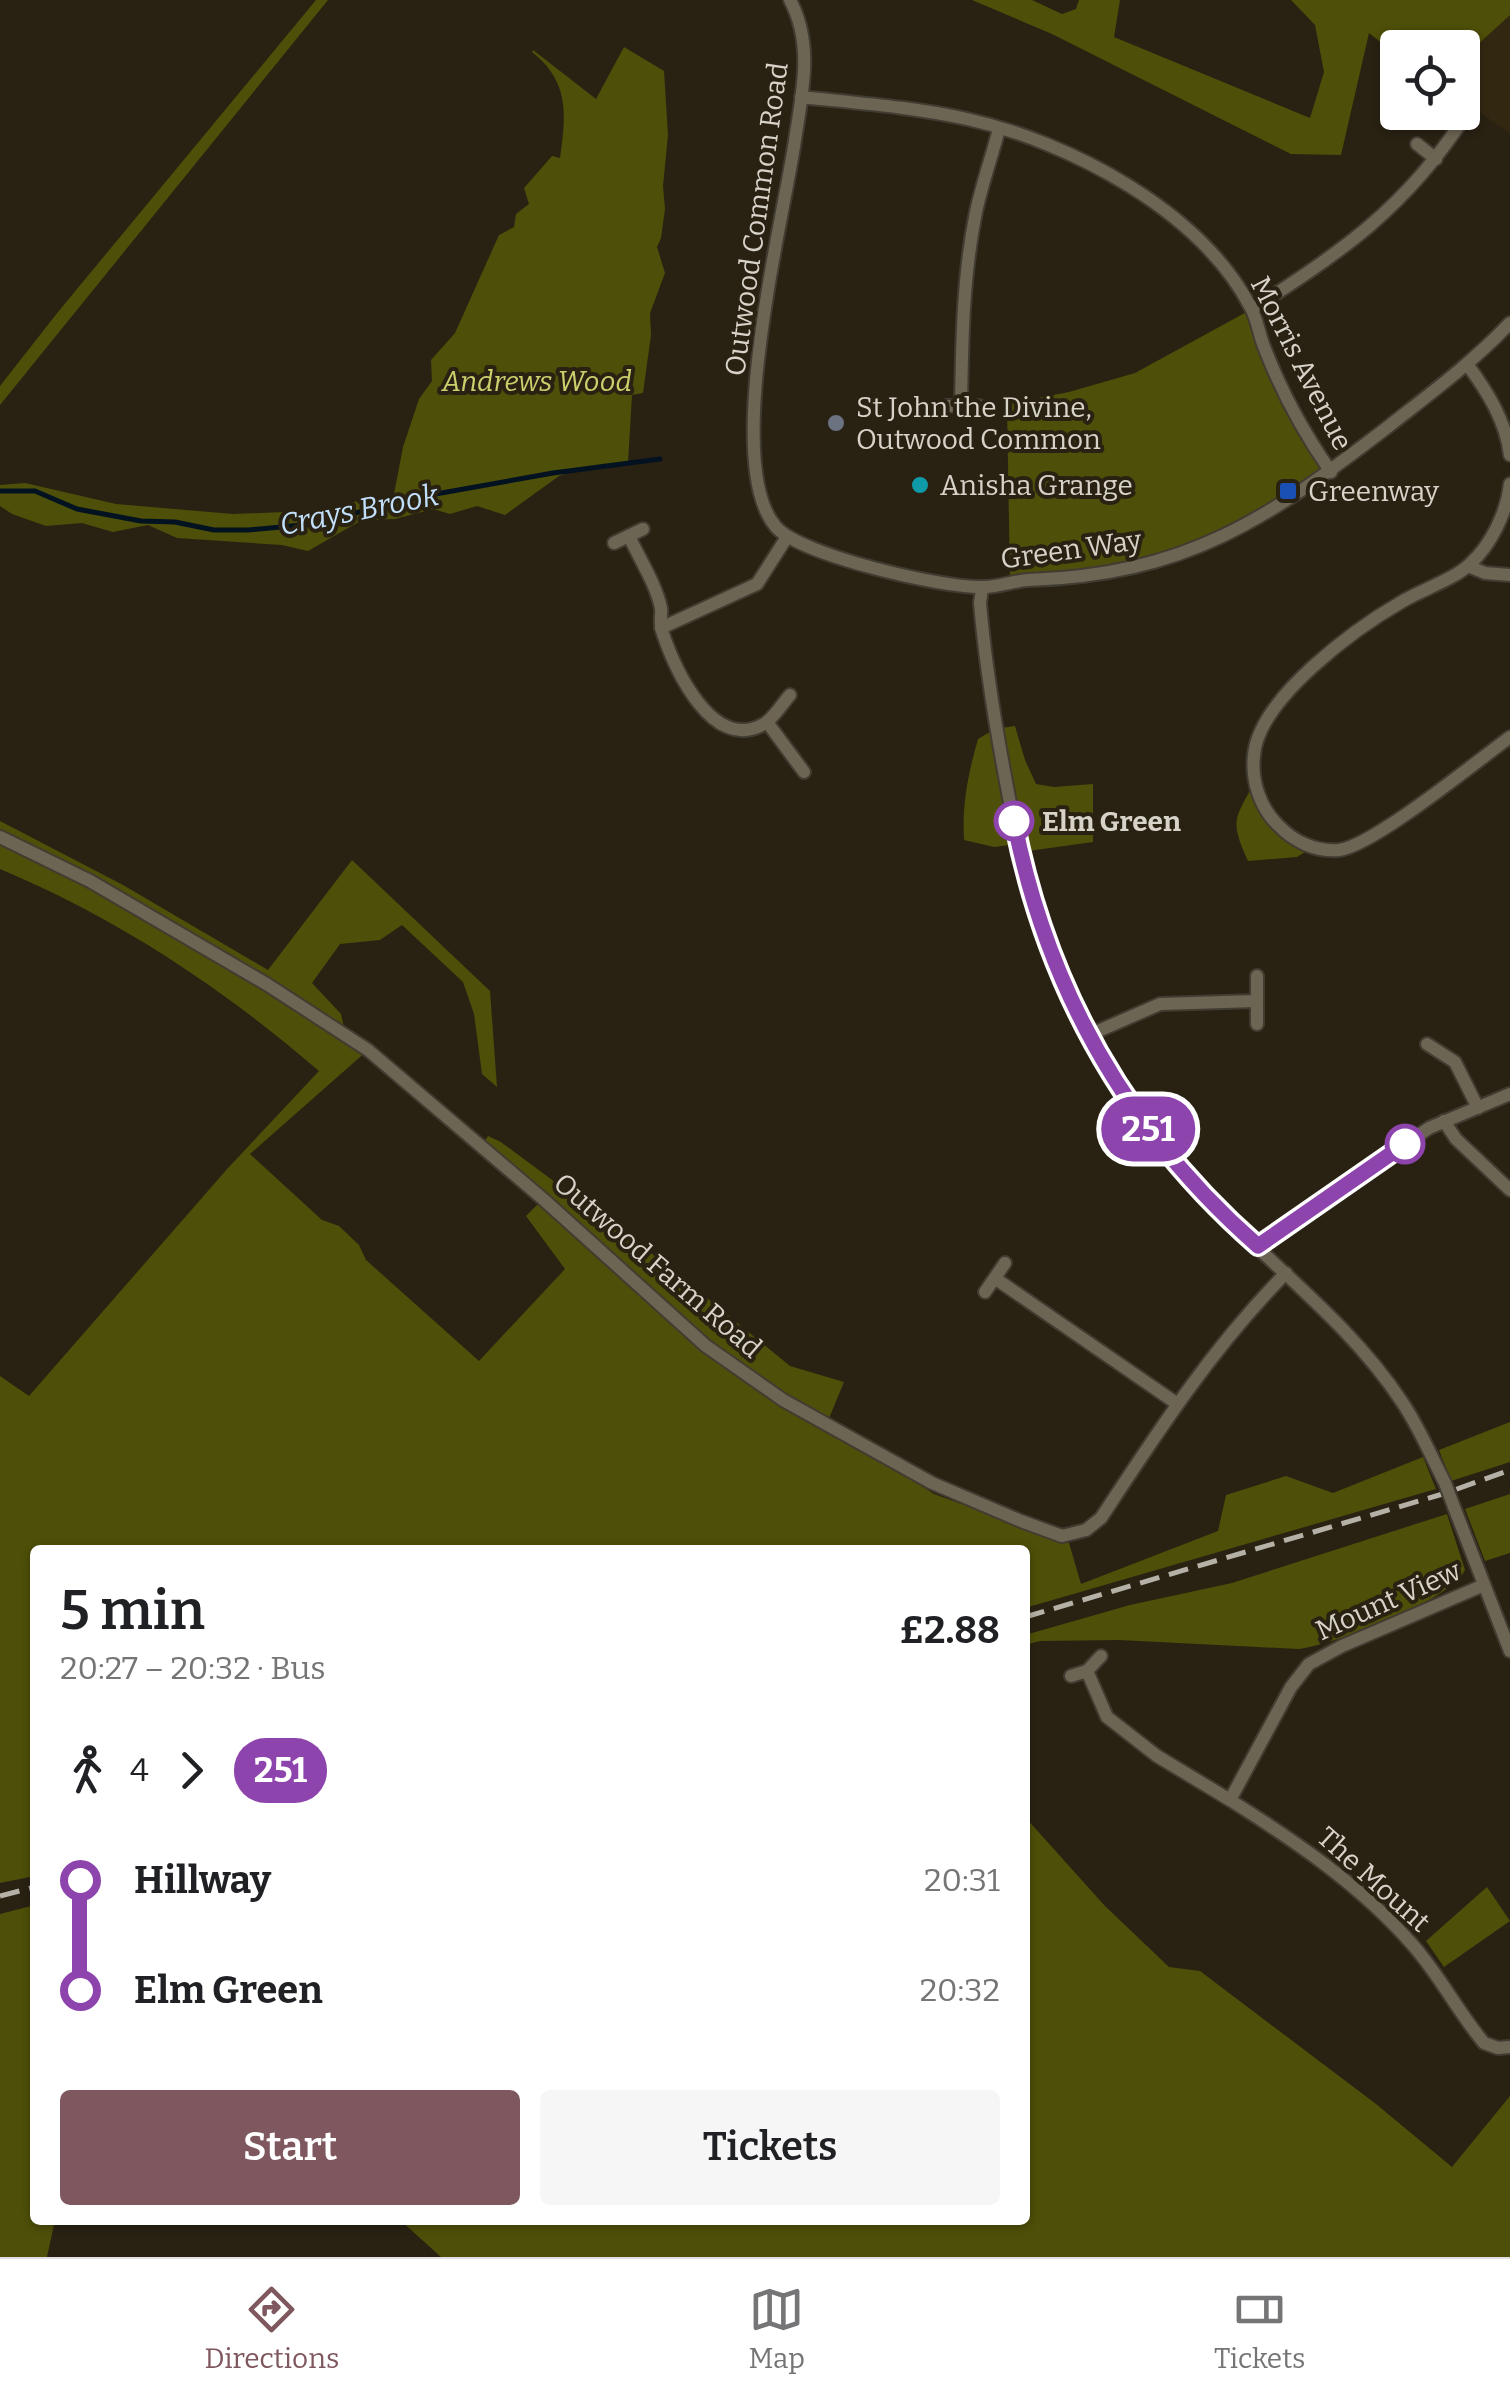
<!DOCTYPE html>
<meta charset="utf-8">
<style>
:root{--surface:#fff;--page:#f6f6f6;--text:#202124;--muted:#757577;--line:#e0e0e0;--accent:#7f575e}
body{margin:0;font-family:Bitter,serif;background:var(--page);color:var(--text);height:100vh;display:flex;flex-direction:column;font-size:38px;white-space:nowrap}
*{box-sizing:border-box;margin:0}
p{font-size:32px;color:var(--muted)}
.icon{flex:none;width:55px;height:55px;fill:none;stroke:currentColor;stroke-width:2;stroke-linecap:round;stroke-linejoin:round}
.map{position:relative;flex:1;overflow:hidden}
.panel{position:absolute;left:30px;top:1545px;width:1000px;height:680px;display:flex;flex-direction:column;background:var(--surface);border-radius:10px;box-shadow:0 2px 8px #0004}
.panel>*{flex:none}
.badge{padding:0 20px;border-radius:32px;font-size:35px;line-height:65px}
.tools{position:absolute;left:1380px;top:30px;display:grid;gap:20px}
.tools a{display:grid;place-items:center;width:100px;height:100px;border-radius:10px;background:var(--surface);box-shadow:0 2px 8px #0004;font-size:50px}
.map>.badge{position:absolute;translate:-50% -50%;box-shadow:0 0 0 5px #fff}
.legs{display:flex;align-items:center;gap:15px;height:110px;padding:0 30px;font-size:32px}
.legs p{margin-inline-start:auto}
.summary{display:flex;align-items:center;justify-content:space-between;height:170px;padding:0 30px}
h1{font-size:55px;font-weight:600;line-height:75px}
.cta{display:flex;gap:20px;margin-top:auto;padding:20px 30px}
.cta a{flex:1;height:115px;border-radius:10px;background:var(--accent);color:#fff;font-size:40px;font-weight:600;line-height:115px;text-align:center}
.cta a+a{background:var(--page);color:var(--text)}
ul{padding:0 30px;list-style:none}
li{display:flex;align-items:center;gap:35px;height:110px;font-size:38px}
li i{display:grid;place-items:center;width:15px;height:100%;margin:0 12px;background:currentColor}
li i::after{content:'';width:25px;height:25px;margin:-12px;border:8px solid;border-radius:50%;background:var(--surface)}
li p{margin-inline-start:auto}
li:first-child i{background:linear-gradient(#0000 50%,currentColor 0)}
li:last-child i{background:linear-gradient(currentColor 50%,#0000 0)}
.dock{display:flex;justify-content:space-around;align-items:center;height:140px;border-top:2px solid var(--line);background:var(--surface);font-size:28px;color:var(--muted)}
.dock a{display:grid;justify-items:center;gap:5px}
.dock .on{color:var(--accent)}
.map>svg:first-child{display:block}
.built{fill:#322812}
.green{fill:#4e4f08}
.lines{fill:none;stroke-linecap:round;stroke-linejoin:round}
.stream{stroke:#031220;stroke-width:5}
.minor-casing{stroke:#413c31;stroke-width:16}
.minor{stroke:#6d6553;stroke-width:12}
.rail{stroke:#b5b1a6;stroke-width:5;stroke-dasharray:20 10;stroke-linecap:butt}
.minor-bridge-casing{stroke:#413c31;stroke-width:16;stroke-linecap:butt}
.minor-bridge{stroke:#6d6553;stroke-width:12}
.line-1-casing{stroke:#fff;stroke-width:22}
.line-1{stroke:#8e44ad;stroke-width:15}
.worship-dot{fill:#6b7280;stroke:#292213;stroke-width:4}
.culture-dot{fill:#0f9aa8;stroke:#292213;stroke-width:4}
.transit-dot{fill:#1a4fb4;stroke:#292213;stroke-width:4}
.stop-1-dot{fill:#fff;stroke:#8e44ad;stroke-width:5}
.labels{text-anchor:middle;stroke-width:8;stroke-linejoin:round;paint-order:stroke}
.street-label{font-size:28px;fill:#d7d3c9;stroke:#292213}
.park-label{font-size:28px;font-style:italic;fill:#cbcf6c;stroke:#292213}
.poi-label{font-size:28px;fill:#d7d3c9;stroke:#292213;text-anchor:start}
.stop-label{font-size:28px;font-weight:bold;fill:#d7d3c9;stroke:#292213;text-anchor:start}
.water-label{font-size:30px;font-style:italic;fill:#c1dffa;stroke:#292213}
</style>
<div class="map">
<svg width="1510" height="2257" viewBox="0 0 1510 2257">
<rect width="100%" height="100%" fill="#292213"/>
<path class="built" d="M1323,0h187v134l-47,-34 -1,-52h-64l-1,5z"/>
<g class="green">
<path d="M316,0h12l-328,405v-19l58,-74z"/>
<path d="M972,0h60l30,14 14,-5 3,-9h41l-6,37 196,81 14,-46 -9,-47 -24,-25h219v15l-47,43 -1,-10h-64l-1,7 -28,-22 -28,122 -50,-1 -239,-120z"/>
<path d="M624,47l40,24 4,64 -5,51 2,23 -4,29 -4,9 8,26 -15,40 1,22 -8,58 -11,2 -4,68 -50,6 -19,7 -54,39 -28,-9 -27,8 -17,-5 -38,10 -33,1 -54,31 -26,-6 -105,-7 -29,-13 -35,7 -31,-9 -36,3 -34,-12 -12,-8v-21l25,-2 91,21 117,10 76,-3 85,-17 9,-47 16,-48 13,-18 -1,-21 24,-27 44,-98 15,-8 2,-13 13,-10 -5,-16 28,-32 8,2c6,-43 10,-76 -28,-106l1,-2 63,49z"/>
<path d="M1252,309l11,34 68,129 -24,17 -146,72 -151,22 -3,-179 62,-12 66,-19z"/>
<path d="M1015,726l10,34 11,24 18,3 39,-3v58l-72,10 -3,-8 -24,3 -30,-7c-2,-36 4,-66 14,-101l17,-10z"/>
<path d="M1255,781l19,41 38,26 -15,9 -49,4c-19,-42 -13,-41 7,-80z"/>
<path d="M0,821l123,64 145,85 84,-110 138,131 7,96 -15,-13 -8,-60 -11,-32 -61,-57 -22,15 -40,4 -28,39 29,31 5,22 22,14 -118,104 72,66 17,6 20,19 7,15 113,101 86,-92 -39,-53 17,-17 163,147 114,76 114,72 135,49 12,41 137,-53 8,-36 60,-19 47,17 90,-36 13,32 -411,119v-58h-990v326l-35,7v-507l29,20 199,-228 91,-97c-98,-84 -200,-152 -319,-202z"/>
<path d="M488,1136l13,6 162,120 127,104 54,16 -17,41 -119,-79 -224,-202z"/>
<path d="M1510,1422v40l-59,19 -12,-31z"/>
<path d="M1510,1494v59l-25,8 -20,-52z"/>
<path d="M1447,1514l18,56c-13,30 -132,75 -166,79l-180,-9 -79,1 -15,4v-10l105,-30 102,-22z"/>
<path d="M1025,1817l80,89 64,61 31,4 176,133 76,63 58,-71v161h-1069l-41,-37h625z"/>
<path d="M1487,1887l23,34 -66,46 -18,-26z"/>
<path d="M35,1905v315h20l-8,37h-47v-343z"/>
</g>
<g class="lines">
<path class="stream" d="M0,491h35l42,18 64,12 34,1 39,8h35l75,-7 67,-21 162,-29 107,-14"/>
<g class="minor-casing">
<g id="minor">
<path d="M790,0c24,45 12,93 5,140 -12,82 -74,324 -19,387 24,28 169,62 208,60 15,0 29,-6 44,-7 158,-5 240,-61 361,-154 42,-33 84,-64 121,-103"/>
<path d="M801,97c56,6 112,10 166,22 103,23 234,92 284,189 6,11 8,25 12,36 17,45 40,88 68,128"/>
<path d="M1417,144l19,15"/>
<path d="M1252,309c89,-56 154,-102 212,-191"/>
<path d="M1467,364c20,27 39,57 43,91"/>
<path d="M944,406h35"/>
<path d="M961,406c1,-65 2,-131 15,-194 6,-28 16,-56 23,-83"/>
<path d="M1510,484c-3,28 -19,61 -40,80 -17,16 -47,25 -67,37 -47,27 -144,97 -149,154 -3,25 6,53 24,70 16,17 38,27 61,25 34,-4 138,-89 171,-113"/>
<path d="M629,536c10,22 27,48 32,72 1,7 -2,15 1,23 12,36 50,123 102,93 10,-6 18,-20 26,-29"/>
<path d="M614,543l29,-14"/>
<path d="M1468,566l17,7 25,2"/>
<path d="M982,588l-2,15c6,71 18,139 32,210 11,51 22,104 42,153 33,79 81,154 139,217 67,75 153,134 209,219 17,25 29,54 43,81"/>
<path d="M661,628l96,-44 30,-47"/>
<path d="M767,722l37,50"/>
<path d="M0,837l90,44 178,104 100,65 175,149 163,147 77,54 149,83 89,38 41,15 24,-6 15,-12c57,-87 112,-171 185,-245"/>
<path d="M1257,976v48"/>
<path d="M1089,1035l71,-31 96,-3"/>
<path d="M1427,1044l28,18 23,46"/>
<path d="M1444,1121l12,18 54,51"/>
<path d="M1257,1246l172,-118 81,-34"/>
<path d="M996,1279l180,124"/>
<path d="M985,1292l20,-29"/>
<path d="M1454,1507l56,144"/>
<path d="M1087,1671l14,-15"/>
<path d="M1071,1676l16,-5 20,46 50,39 73,44 61,-113 18,-23 33,-18 142,-61"/>
<path d="M1230,1800c65,41 130,85 181,143 28,31 47,69 73,100l14,5 12,-1"/>
</g>
</g>
<use href="#minor" class="minor"/>
<g class="rail">
<path d="M1025,1617l421,-124 64,-23"/>
<path d="M0,1896l35,-9"/>
</g>
<g class="minor-bridge-casing">
<path id="minor-bridge" d="M1445,1483l9,24"/>
</g>
<use href="#minor-bridge" class="minor-bridge"/>
</g>
<g class="lines">
<g class="line-1-casing">
<path id="line-1" d="M1014,821c33,168 114,311 244,425l147,-102"/>
</g>
<use href="#line-1" class="line-1"/>
</g>
<circle class="worship-dot" cx="836" cy="423" r="10"/>
<circle class="culture-dot" cx="920" cy="485" r="10"/>
<rect class="transit-dot" x="1278" y="481" width="20" height="20" rx="5"/>
<g class="stop-1-dot">
<circle cx="1014" cy="821" r="18"/>
<circle cx="1405" cy="1144" r="18"/>
</g>
<g class="labels">
<g class="street-label">
<text transform="translate(756 219) rotate(-82)" y="10">Outwood Common Road</text>
<text transform="translate(1302 363) rotate(63)" y="10">Morris Avenue</text>
<text transform="translate(1071 549) rotate(-8)" y="10">Green Way</text>
<text transform="translate(658 1265) rotate(41)" y="10">Outwood Farm Road</text>
<text transform="translate(1388 1600) rotate(-24)" y="10">Mount View</text>
<text transform="translate(1374 1879) rotate(42)" y="10">The Mount</text>
</g>
<g class="park-label">
<text x="537" y="391">Andrews Wood</text>
</g>
<g class="poi-label">
<text x="856" y="417">St John the Divine,<tspan x="856" dy="32">Outwood Common</tspan></text>
<text x="940" y="495">Anisha Grange</text>
<text x="1308" y="501">Greenway</text>
</g>
<g class="stop-label">
<text x="1042" y="831">Elm Green</text>
</g>
<g class="water-label">
<text transform="translate(359 510) rotate(-11)" y="10">Crays Brook</text>
</g>
</g>
</svg>
<div class="tools">
<a><svg class="icon" aria-label="locate" viewBox="0 0 24 24"><circle cx="12" cy="12" r="6"/><path d="M12 2v4M12 18v4M2 12h4M18 12h4"/></svg></a>
</div>
<b class="badge" style="left:1148px;top:1129px;background:#8e44ad;color:#fff">251</b>
<section class="panel">
<div class="summary"><div><h1>5 min</h1><p>20:27 – 20:32 · Bus</p></div><b>£2.88</b></div>
<div class="legs"><svg class="icon" aria-label="walk" viewBox="0 0 24 24"><circle cx="13" cy="4" r="2"/><path d="M13 8l-2 6 4 7M11 14l-3 7M7 12l3-4h3l4 4"/></svg>4<svg class="icon" aria-label="forward" viewBox="0 0 24 24"><path d="M9 5l7 7-7 7"/></svg><b class="badge" style="background:#8e44ad;color:#fff">251</b></div>
<ul>
<li><i style="color:#8e44ad"></i><b>Hillway</b><p>20:31</p></li>
<li><i style="color:#8e44ad"></i><b>Elm Green</b><p>20:32</p></li>
</ul>
<div class="cta"><a>Start</a><a>Tickets</a></div>
</section>
</div>
<nav class="dock">
<a class="on"><svg class="icon" aria-label="directions" viewBox="0 0 24 24"><path d="M12 3l9 9-9 9-9-9zM9 14v-3h6M13 9l2 2-2 2"/></svg>Directions</a>
<a><svg class="icon" aria-label="map" viewBox="0 0 24 24"><path d="M3 6l6-2 6 2 6-2v14l-6 2-6-2-6 2zM9 4v14M15 6v14"/></svg>Map</a>
<a><svg class="icon" aria-label="tickets" viewBox="0 0 24 24"><path d="M3 7h18v10H3zM15 7v10"/></svg>Tickets</a>
</nav>
